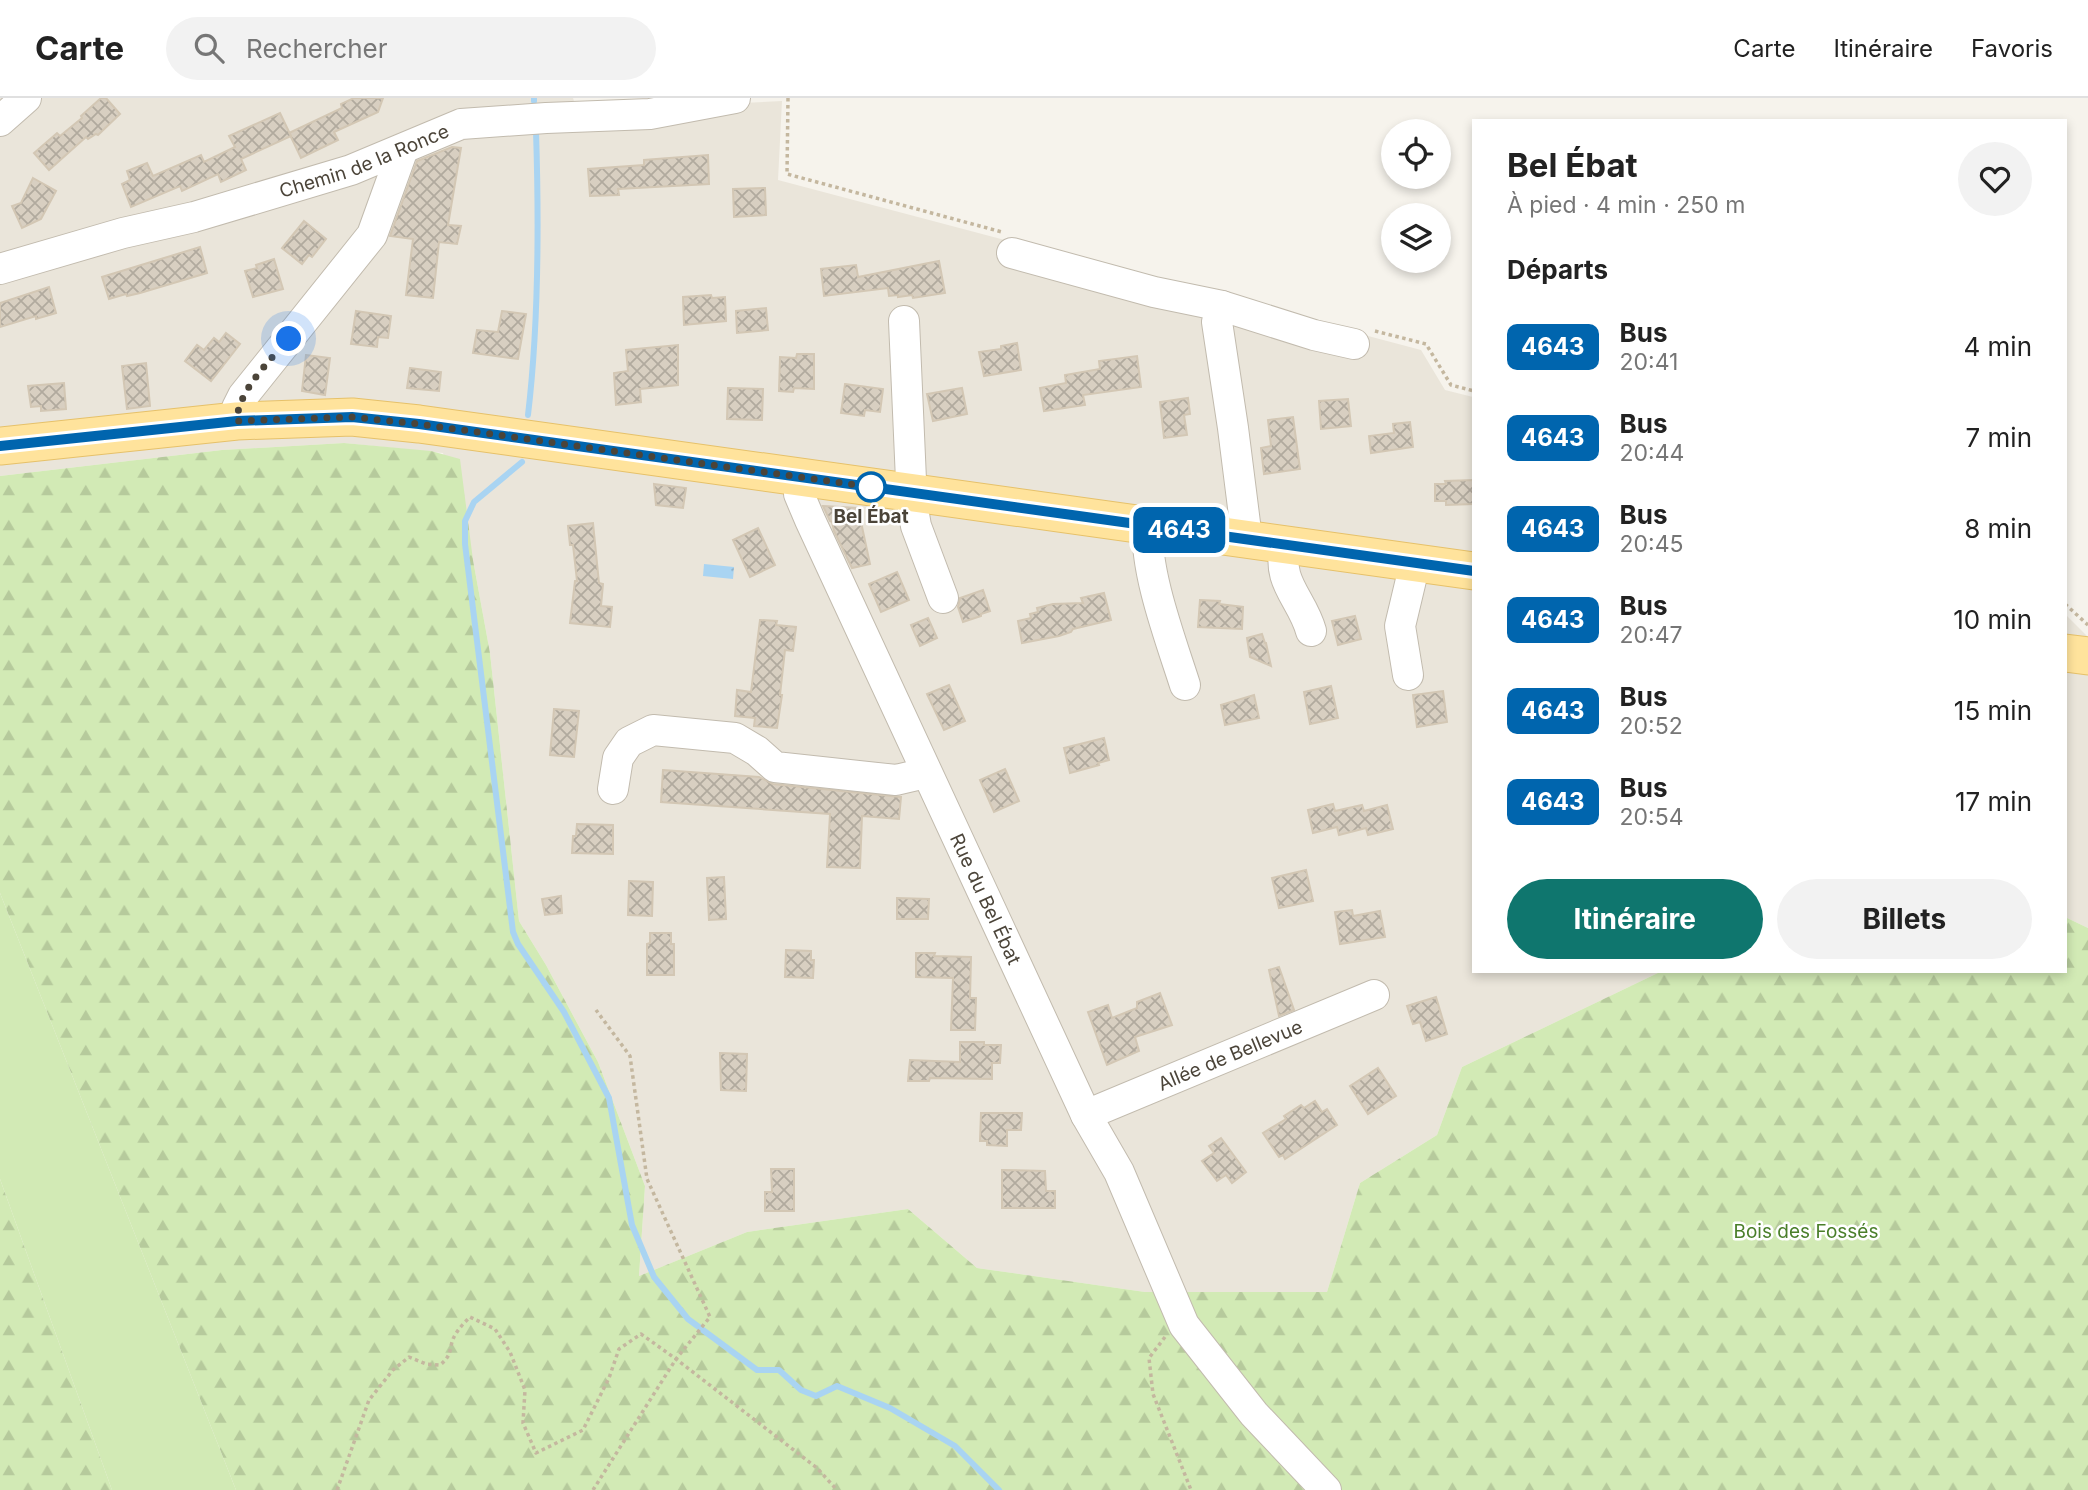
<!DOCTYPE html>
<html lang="fr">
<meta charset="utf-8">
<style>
:root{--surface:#fff;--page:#f2f2f2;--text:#222;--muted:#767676;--line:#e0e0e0;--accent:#0f766e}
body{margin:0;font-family:Inter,sans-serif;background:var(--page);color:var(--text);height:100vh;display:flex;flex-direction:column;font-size:26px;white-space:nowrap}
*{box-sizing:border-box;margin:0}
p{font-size:23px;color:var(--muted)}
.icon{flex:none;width:38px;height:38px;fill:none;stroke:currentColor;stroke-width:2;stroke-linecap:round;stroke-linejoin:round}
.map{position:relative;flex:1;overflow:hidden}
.panel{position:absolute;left:1472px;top:21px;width:595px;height:854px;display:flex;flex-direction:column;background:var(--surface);border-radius:0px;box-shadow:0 4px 10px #0003}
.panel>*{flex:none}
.badge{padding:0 14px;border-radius:10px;font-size:24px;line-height:46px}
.fabs{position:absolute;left:1381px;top:21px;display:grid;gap:14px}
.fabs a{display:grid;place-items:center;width:70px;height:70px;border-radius:50%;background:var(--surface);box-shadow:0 4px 10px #0003;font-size:35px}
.you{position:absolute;width:35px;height:35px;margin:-18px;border:5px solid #fff;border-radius:50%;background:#1a73e8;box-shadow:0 0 0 10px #1a73e833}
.map>.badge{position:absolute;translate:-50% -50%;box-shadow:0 0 0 4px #fff}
h2{padding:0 35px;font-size:26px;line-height:63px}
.round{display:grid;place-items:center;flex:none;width:74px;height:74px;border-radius:37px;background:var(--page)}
.head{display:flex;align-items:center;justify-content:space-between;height:119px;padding:0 35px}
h1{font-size:33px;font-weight:700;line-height:52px}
.button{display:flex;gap:14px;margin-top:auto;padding:14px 35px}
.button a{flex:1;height:80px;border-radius:42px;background:var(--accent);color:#fff;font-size:28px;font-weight:700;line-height:80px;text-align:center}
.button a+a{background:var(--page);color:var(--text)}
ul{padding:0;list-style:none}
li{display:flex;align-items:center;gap:21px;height:91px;padding:0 35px}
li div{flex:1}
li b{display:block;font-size:26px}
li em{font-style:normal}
li .badge{min-width:77px;font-weight:700;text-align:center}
header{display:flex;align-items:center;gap:42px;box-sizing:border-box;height:98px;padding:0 35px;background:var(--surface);border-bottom:2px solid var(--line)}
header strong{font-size:33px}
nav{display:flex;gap:38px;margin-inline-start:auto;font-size:24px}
.search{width:490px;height:63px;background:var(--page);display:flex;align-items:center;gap:18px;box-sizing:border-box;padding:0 24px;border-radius:38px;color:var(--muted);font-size:26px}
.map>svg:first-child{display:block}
.residential{fill:#eae5da}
.green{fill:#d2eab5}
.forest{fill:url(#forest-firs)}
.water{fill:url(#water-ripples)}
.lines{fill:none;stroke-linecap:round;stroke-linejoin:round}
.stream{stroke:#a9d4f2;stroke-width:6}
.building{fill:url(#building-cross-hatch);stroke:#d3c7b4;stroke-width:2}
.minor-casing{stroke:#c2bbae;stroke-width:32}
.major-casing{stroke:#e6c16a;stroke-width:39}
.path{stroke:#c4b79f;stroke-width:3.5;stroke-dasharray:3.5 3.5;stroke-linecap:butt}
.minor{stroke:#fff;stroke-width:30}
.major{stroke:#ffe39c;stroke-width:37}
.line-casing{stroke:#fff;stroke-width:16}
.line{stroke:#0065ae;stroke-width:10}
.walk{stroke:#4b4439;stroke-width:7;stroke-dasharray:0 12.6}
.stop-dot{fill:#fff;stroke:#0065ae;stroke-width:3.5}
.labels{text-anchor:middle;stroke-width:5;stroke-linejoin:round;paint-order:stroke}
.street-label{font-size:19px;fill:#4b4439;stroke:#fff}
.stop-label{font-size:19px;font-weight:bold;fill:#4b4439;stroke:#fff}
.park-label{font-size:19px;fill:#4a7f2a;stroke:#fff}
</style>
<header>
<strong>Carte</strong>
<div class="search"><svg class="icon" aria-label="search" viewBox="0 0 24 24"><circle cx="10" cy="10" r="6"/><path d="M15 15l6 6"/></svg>Rechercher</div>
<nav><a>Carte</a><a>Itinéraire</a><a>Favoris</a></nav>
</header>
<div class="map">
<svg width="2088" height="1392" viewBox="0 0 2088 1392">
<defs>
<pattern id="forest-firs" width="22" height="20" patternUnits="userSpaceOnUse" patternTransform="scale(1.75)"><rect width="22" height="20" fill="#d2eab5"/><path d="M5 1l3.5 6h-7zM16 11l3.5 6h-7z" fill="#b6ca9c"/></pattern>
<pattern id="water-ripples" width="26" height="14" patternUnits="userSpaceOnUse" patternTransform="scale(1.75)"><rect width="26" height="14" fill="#a9d4f2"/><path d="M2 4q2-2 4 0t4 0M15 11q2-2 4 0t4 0" fill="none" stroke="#8caec5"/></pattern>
<pattern id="building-cross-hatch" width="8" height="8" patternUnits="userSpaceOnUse" patternTransform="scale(1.75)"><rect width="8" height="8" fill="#d8cfc1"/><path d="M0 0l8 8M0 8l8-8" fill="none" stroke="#b1aa9e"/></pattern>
</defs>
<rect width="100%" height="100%" fill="#f6f3ec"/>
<g class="residential">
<path d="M0,0h573l4,13 205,-10 -4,79 643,170 24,40 28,7 1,574h188l-200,96 -25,68 -77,48 -33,109h-182l-168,-24 -69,-59 -161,23 -108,44 6,-90 -47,-124 -52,-97 -27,-44 -29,-268 -17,-93 -30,-107 -99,-10 -122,7 -222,26z"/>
<path d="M2065,516l23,23v291l-23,-11z"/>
</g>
<path class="green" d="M0,795l236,597h-124l-112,-311z"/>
<g class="forest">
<path d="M344,345l87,8 29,8 13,101 17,93 29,268 27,44 52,97 47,124 -6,90 108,-44 161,-23 69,59 168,24h182l33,-109 77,-48 25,-68 200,-96h403v-54l23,11v562h-1852l-236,-597v-417l222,-26z"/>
<path d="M0,1081l112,311h-112z"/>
</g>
<path class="water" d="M704,466l30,3 -1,12 -30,-3z"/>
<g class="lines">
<g class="stream">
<path d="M534,0v3"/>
<path d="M528,317c11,-93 11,-191 8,-284"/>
<path d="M522,364l-48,40 -9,19v23l48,388 5,12 46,68 45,86 23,127 22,52 34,42 69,51h22l22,20 15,6 21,-10 53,22 65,38 44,44"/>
</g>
</g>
<g class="building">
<path d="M101,0h5l14,16 -22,21 -2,-1 -8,5 -2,-2 -37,33 -15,-17 23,-20 3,3 22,-18 -1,-2z"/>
<path d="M354,0h29l-5,14 -44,20 4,8 -37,18 -12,-25 53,-25 -1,-4z"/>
<path d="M280,15l11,23 -50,23 5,11 -25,12 -3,-8 -36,17 -2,-5 -49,21 -9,-23 8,-4 -3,-9 20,-8 6,13 48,-21 3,7 31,-15 -6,-11z"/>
<path d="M452,49l9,1 -13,77 13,1 -4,18 -18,-2 -6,56 -27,-3 7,-56 -23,-3 27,-75z"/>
<path d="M708,57l1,29 -91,5 1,6 -29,1 -2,-27 56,-4v-5z"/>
<path d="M33,80l23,13 -15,28 -19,9 -10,-22 9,-3z"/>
<path d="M765,90l1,27 -32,2 -1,-28z"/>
<path d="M304,123l22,18 -14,18 -3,-2 -7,9 -20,-16z"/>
<path d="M200,149l7,26 -67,20 -13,3 -1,-2 -17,5 -7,-22z"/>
<path d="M274,161l9,30 -30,8 -8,-26 12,-3 -1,-3z"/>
<path d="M939,163l6,32 -32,5 -1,-3 -14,2v-2l-9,1 -1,-8 -64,8 -3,-27 35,-4 2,12z"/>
<path d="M49,189l7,26 -20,6v-3l-36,11v-24z"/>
<path d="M711,197l1,3 13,-1 1,24 -42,4 -1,-28z"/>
<path d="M766,210l2,22 -31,3 -1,-22z"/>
<path d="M356,213l35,5 -3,22 -10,-1 -1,10 -26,-3z"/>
<path d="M502,213l24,3 -8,45 -45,-6 4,-23 21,2z"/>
<path d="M226,235l14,11 -29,37 -26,-20 12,-16 7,5 10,-12 5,4z"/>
<path d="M1017,245l4,27 -37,6 -5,-24 22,-3v-3z"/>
<path d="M678,247v40l-38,4 1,13 -25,3 -2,-32 14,-2 -2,-21z"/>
<path d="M797,256h17v35l-20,-1 -1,4 -14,-1 1,-34 16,1z"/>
<path d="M306,257l24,3 -5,37 -23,-4z"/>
<path d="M1137,258l4,31 -58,8 2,10 -41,6 -4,-23 26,-5 -1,-8 35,-6 -1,-8z"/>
<path d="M146,265l4,43 -23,3 -5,-43z"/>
<path d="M410,270l31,4 -2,19 -32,-3z"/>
<path d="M64,285l2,26 -25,2v-5l-10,1 -3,-21z"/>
<path d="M845,286l38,5 -3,23 -15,-2 -1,6 -23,-3z"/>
<path d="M728,290l35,1 -1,31 -35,-1z"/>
<path d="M962,290l5,26 -34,7 -6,-27z"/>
<path d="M1188,300l2,16 -6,1 3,20 -23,3 -4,-36z"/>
<path d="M1348,301l3,27 -30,3 -2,-28z"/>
<path d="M1293,319l7,52 -36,5 -3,-26 10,-2 -3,-26z"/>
<path d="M1410,324l3,25 -42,6 -2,-17 25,-3 -1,-9z"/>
<path d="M1474,382v24l-28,1v-4h-11v-17h11l-1,-3z"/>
<path d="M654,386l32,4 -3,20 -27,-3z"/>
<path d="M823,408l35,2 12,56 -18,4 -18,-37 -2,-9 -2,-1z"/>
<path d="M593,425l6,60 4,1 -2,22 11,1 -2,20 -40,-4 5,-42h2l-4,-36h-3l-2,-19z"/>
<path d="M758,430l17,37 -25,12 -17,-37z"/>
<path d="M897,474l12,28 -28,12 -12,-28z"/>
<path d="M983,492l7,21 -9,3v2l-18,6 -5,-15 2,-9z"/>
<path d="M1104,495l7,27 -38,9 -2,3 -12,4 -37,7 -4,-22 13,-3 -1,-4 8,-2 -1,-4 16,-4 30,-1 -2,-5z"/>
<path d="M1200,502l20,1 -1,3 24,3 -1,22 -44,-2z"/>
<path d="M1355,518l6,23 -23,6 -6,-24z"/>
<path d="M928,520l9,20 -17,8 -9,-21z"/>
<path d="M760,522l17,1 -1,4 20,2 -3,24 -8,-1 -5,45h2l-5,33 -23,-2 1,-8 -20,-2 2,-26 14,2z"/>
<path d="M1262,536l3,9h1l5,23 -21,-9 -3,-19z"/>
<path d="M949,587l16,36 -21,9 -17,-36z"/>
<path d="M1331,588l7,32 -28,6 -6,-32z"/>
<path d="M1443,593l4,31 -30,5 -4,-32z"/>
<path d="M1254,597l5,23 -34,7 -4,-20z"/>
<path d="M554,611l25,2 -5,46 -24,-2z"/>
<path d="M1104,640l5,22 -11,3 1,2 -29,8 -6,-25z"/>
<path d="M1005,671l14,32 -25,11 -14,-32z"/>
<path d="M663,672l96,7 14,7 128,13 -2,22 -37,-3 -2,52 -33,-1 3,-53 -169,-12z"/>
<path d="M1333,706l2,7 27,-6 2,6 23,-6 6,24 -25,6 -2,-7 -27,7 -2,-8 -24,6 -5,-23z"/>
<path d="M577,726l36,1v29l-41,-1 1,-17h3z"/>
<path d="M1306,772l7,31 -34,7 -7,-30z"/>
<path d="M724,779l2,42 -17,1 -2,-42z"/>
<path d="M629,783l24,1 -1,34 -24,-1z"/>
<path d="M561,798l1,17 -17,2 -3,-16z"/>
<path d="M897,800l32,1 -1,20h-31z"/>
<path d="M1352,812l1,6 27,-5 5,26 -45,7 -5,-32z"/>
<path d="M650,835h21v11h3v31h-27v-31l3,-1z"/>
<path d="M786,852l25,1v9h3l-1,18 -28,-1z"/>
<path d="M916,855h19l-1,3 37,1 -1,41h6l-1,32h-24l2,-52 -37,-1z"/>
<path d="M1279,869l15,43 -15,6 -10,-46z"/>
<path d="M1160,895l12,32 -37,12 4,14 -32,14 -19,-53 20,-7 4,13 25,-10v-6z"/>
<path d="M1436,899l11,37 -21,7 -6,-19 -7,2 -6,-18z"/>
<path d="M960,944h24v3h17l-1,18h-8v16l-62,-1 -1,3h-21l2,-21 50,2z"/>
<path d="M720,955l27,1 -1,37 -25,-1z"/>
<path d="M1378,970l18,28 -28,18 -18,-28z"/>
<path d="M1315,1003l7,11 5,-3 10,16 -52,34 -2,-4 -4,2 -16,-24 23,-14 -2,-3 17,-11 3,3z"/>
<path d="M981,1015h41l-1,17h-14v16l-20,-1v-4h-7z"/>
<path d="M1221,1040l25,34 -14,11 -6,-8 -9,6 -15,-20 12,-8 -5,-7z"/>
<path d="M771,1071h23v42h-29v-19h7z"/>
<path d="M1002,1072l43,1 1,20h9v17h-53z"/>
</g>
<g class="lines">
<g class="minor-casing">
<g id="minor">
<path d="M0,23l26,-23"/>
<path d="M1012,155l142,39 68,14 92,29 40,9"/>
<path id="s1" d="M0,171l123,-36 71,-16 157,-47 110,-46 85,-6 104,-4 85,-16"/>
<path d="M1222,208l-5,16 16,106 14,111"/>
<path d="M904,223l8,182 4,23 27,72"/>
<path d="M237,323v-13l6,-12 129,-161 31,-86"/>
<path id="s2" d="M799,380v16l11,26 276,595 33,57 65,153 70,89 72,76"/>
<path d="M1148,427c-4,45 23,116 37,160"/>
<path d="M1286,446c-11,38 16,54 25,87"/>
<path d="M1408,577l-8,-49 15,-63"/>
<path d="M613,691l5,-31 11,-16 24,-12 82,8 22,13 18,16 121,13 30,-7"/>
<path id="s3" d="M1086,1017l288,-120"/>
</g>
</g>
<g class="major-casing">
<g id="major">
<path d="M0,348l237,-25 115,-4 67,7 1055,147"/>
<path d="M2065,555l23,3"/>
</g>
</g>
<g class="path">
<path d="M788,0l-1,76 215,58"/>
<path d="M1375,233l51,13 25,41 23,6"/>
<path d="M2065,506l23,21"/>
<path d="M1165,1239l-16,21 4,36 38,96"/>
<path d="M337,1392l32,-90 24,-30 16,-13 17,7 14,1c14,-11 8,-18 15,-30 4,-7 10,-13 15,-18l25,12 15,23 15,38 -2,33 13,30 47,-23 26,-52 10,-29 22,-15 35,25 141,109 20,22"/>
<path d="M593,1392l83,-131 34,-42 -63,-138 -17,-123 -34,-46"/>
</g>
<use href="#minor" class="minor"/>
<use href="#major" class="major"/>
</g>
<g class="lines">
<g class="line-casing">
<path id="line" d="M0,348l237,-25 115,-4 67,7 1055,147"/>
</g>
<use href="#line" class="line"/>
<path class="walk" d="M289,241c-19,21 -52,53 -52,82l115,-4 67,7 452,63"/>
</g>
<circle class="stop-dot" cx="871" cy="389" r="14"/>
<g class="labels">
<g class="street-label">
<text dy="7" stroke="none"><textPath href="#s1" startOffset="380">Chemin de la Ronce</textPath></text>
<text dy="7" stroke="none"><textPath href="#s2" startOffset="462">Rue du Bel Ébat</textPath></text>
<text dy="7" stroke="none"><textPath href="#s3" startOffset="156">Allée de Bellevue</textPath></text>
</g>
<g class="stop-label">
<text x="871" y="425">Bel Ébat</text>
</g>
<g class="park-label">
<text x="1806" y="1140">Bois des Fossés</text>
</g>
</g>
</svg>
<div class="fabs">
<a><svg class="icon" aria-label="locate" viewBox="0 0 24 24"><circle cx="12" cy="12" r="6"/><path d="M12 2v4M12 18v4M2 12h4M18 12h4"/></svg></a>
<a><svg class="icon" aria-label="layers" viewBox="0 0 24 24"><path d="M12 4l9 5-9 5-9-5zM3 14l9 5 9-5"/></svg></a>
</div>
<div class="you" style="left:289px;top:241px"></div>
<b class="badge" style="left:1179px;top:432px;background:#0065ae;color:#fff">4643</b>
<section class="panel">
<div class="head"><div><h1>Bel Ébat</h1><p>À pied · 4 min · 250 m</p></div><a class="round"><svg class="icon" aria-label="heart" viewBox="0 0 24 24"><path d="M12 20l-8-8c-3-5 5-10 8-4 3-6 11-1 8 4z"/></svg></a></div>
<h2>Départs</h2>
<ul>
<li><span class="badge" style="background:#0065ae;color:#fff">4643</span><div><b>Bus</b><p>20:41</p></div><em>4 min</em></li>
<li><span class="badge" style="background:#0065ae;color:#fff">4643</span><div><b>Bus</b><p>20:44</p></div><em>7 min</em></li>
<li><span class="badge" style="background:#0065ae;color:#fff">4643</span><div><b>Bus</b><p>20:45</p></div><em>8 min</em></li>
<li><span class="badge" style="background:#0065ae;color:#fff">4643</span><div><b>Bus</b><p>20:47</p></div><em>10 min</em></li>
<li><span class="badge" style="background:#0065ae;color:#fff">4643</span><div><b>Bus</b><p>20:52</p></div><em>15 min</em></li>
<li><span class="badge" style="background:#0065ae;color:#fff">4643</span><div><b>Bus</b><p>20:54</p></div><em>17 min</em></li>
</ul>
<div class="button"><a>Itinéraire</a><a>Billets</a></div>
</section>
</div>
